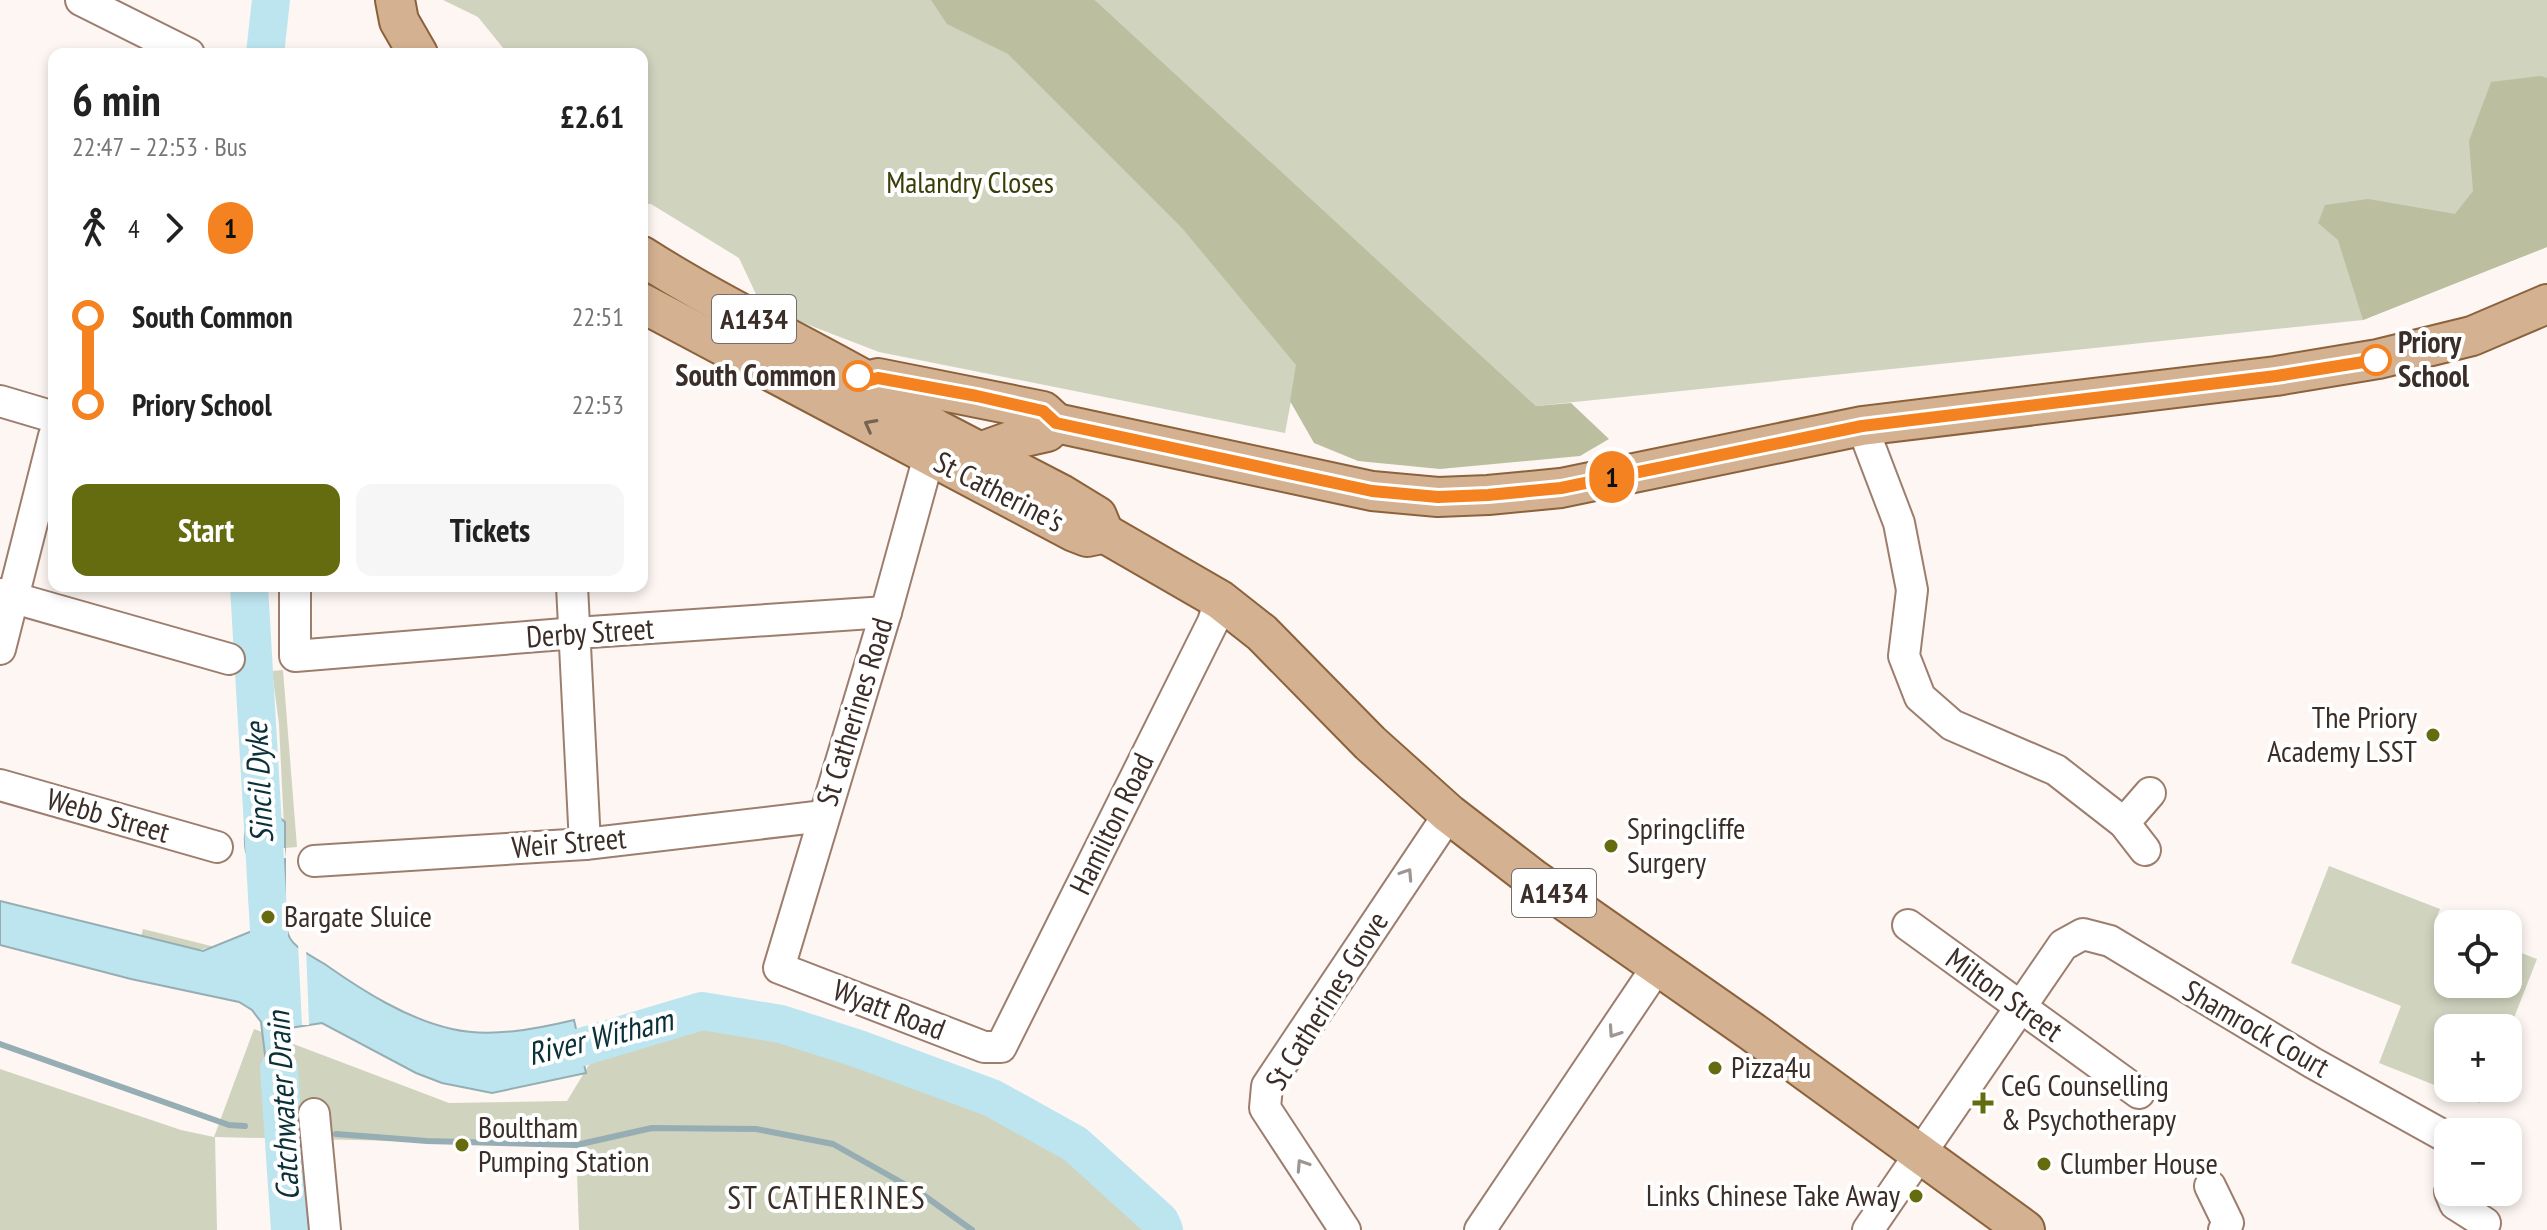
<!DOCTYPE html>
<meta charset="utf-8">
<style>
:root{--surface:#fff;--page:#f6f6f6;--text:#222;--muted:#767676;--accent:#656b0f}
body{margin:0;font-family:"PT Sans Narrow",sans-serif;background:var(--page);color:var(--text);height:100vh;display:flex;flex-direction:column;font-size:30px;white-space:nowrap}
*{box-sizing:border-box;margin:0}
p{font-size:26px;color:var(--muted)}
.icon{flex:none;width:44px;height:44px;fill:none;stroke:currentColor;stroke-width:2;stroke-linecap:round;stroke-linejoin:round}
.map{position:relative;flex:1;overflow:hidden}
.drawer{position:absolute;left:48px;top:48px;width:600px;height:544px;display:flex;flex-direction:column;background:var(--surface);border-radius:16px;box-shadow:0 4px 12px #0003}
.drawer>*{flex:none}
.badge{padding:0 16px;border-radius:26px;font-size:28px;line-height:52px}
.fabs{position:absolute;left:2434px;top:910px;display:grid;gap:16px}
.fabs a{display:grid;place-items:center;width:88px;height:88px;border-radius:16px;background:var(--surface);box-shadow:0 4px 12px #0003;font-size:40px}
.map>.badge{position:absolute;translate:-50% -50%;box-shadow:0 0 0 4px #fff}
.legs{display:flex;align-items:center;gap:12px;height:88px;padding:0 24px;font-size:26px}
.legs p{margin-inline-start:auto}
.head{display:flex;align-items:center;justify-content:space-between;height:136px;padding:0 24px}
h1{font-size:44px;font-weight:700;line-height:60px}
.primary-button{display:flex;gap:16px;margin-top:auto;padding:16px 24px}
.primary-button a{flex:1;height:92px;border-radius:16px;background:var(--accent);color:#fff;font-size:32px;font-weight:700;line-height:92px;text-align:center}
.primary-button a+a{background:var(--page);color:var(--text)}
ul{padding:0 24px;list-style:none}
li{display:flex;align-items:center;gap:28px;height:88px;font-size:30px}
li i{display:grid;place-items:center;width:12px;height:100%;margin:0 10px;background:currentColor}
li i::after{content:'';width:20px;height:20px;margin:-10px;border:6px solid;border-radius:50%;background:var(--surface)}
li p{margin-inline-start:auto}
li:first-child i{background:linear-gradient(#0000 50%,currentColor 0)}
li:last-child i{background:linear-gradient(currentColor 50%,#0000 0)}
.map>svg:first-child{display:block}
.green{fill:#d0d3be}
.forest{fill:#bbbf9f}
.water{fill:#bde5ef;stroke:#96aeb3;stroke-width:2}
.pier{fill:#fdf6f2}
.lines{fill:none;stroke-linecap:round;stroke-linejoin:round}
.stream{stroke:#96aeb3;stroke-width:6}
.river{stroke:#bde5ef;stroke-width:38}
.minor-casing{stroke:#9d7e6e;stroke-width:34}
.major-casing{stroke:#8c623c;stroke-width:42}
.minor{stroke:#fff;stroke-width:30}
.major{stroke:#d4b291;stroke-width:38}
.oneway{stroke:#786251}
.oneway2{stroke:#9d9693}
.line-1-casing{stroke:#fff;stroke-width:18}
.line-1{stroke:#f58220;stroke-width:12}
.stop-1-dot{fill:#fff;stroke:#f58220;stroke-width:4}
.poi-dot{fill:#656b0f;stroke:#fff;stroke-width:3}
.labels{text-anchor:middle;stroke-width:8;stroke-linejoin:round;paint-order:stroke}
.shield{fill:#fff;stroke:#766c68;stroke-width:2}
.shield-label{font-size:28px;font-weight:bold;fill:#3b2d27}
.park-label{font-size:30px;fill:#3b3f07;stroke:#fff}
.stop-label{font-size:30px;font-weight:bold;fill:#3b2d27;stroke:#fff;text-anchor:start}
.street-label{font-size:30px;fill:#3b2d27;stroke:#fff}
.poi-label{font-size:30px;fill:#3b2d27;stroke:#fff;text-anchor:start}
.water-label{font-size:32px;font-style:italic;fill:#0a3039;stroke:#fff}
.neighbourhood-label{font-size:32px;letter-spacing:2px;fill:#3b2d27;stroke:#fff}
</style>
<div class="map">
<svg width="2547" height="1230" viewBox="0 0 2547 1230">
<rect width="100%" height="100%" fill="#fdf6f2"/>
<g class="green">
<path d="M443,0h613l371,423 -136,-22 -6,32 -406,-81 -117,-45 -23,-49 -88,-54h-9v-150h-134l-30,-37z"/>
<path d="M1095,0h1452v247l-184,73 -827,86z"/>
<path d="M283,670l14,177 -12,1 -6,-124 -7,-53z"/>
<path d="M2329,866l111,43 -4,10 12,5v60h60v-36l29,11 -29,74v-5h-60v60h38l-6,15 -101,-40 22,-57 -110,-43z"/>
<path d="M143,929l72,18 -19,3 -55,-13z"/>
<path d="M702,1011l79,13 78,25 133,49 83,46 85,77 4,9h-585l-3,-85 -361,-8 2,93h-217v-161l181,61 33,7 40,-108 195,74 118,-2 37,-61z"/>
</g>
<g class="forest">
<path d="M931,0h164l441,406 35,-3 38,36 -29,17 -140,13 -82,-8 -44,-18 -24,-42 6,-36 -114,-137 -174,-174 -61,-30z"/>
<path d="M2540,76l7,2v169l-184,73 -25,-80 -20,-17 7,-18 43,-6 87,15 18,-23 -4,-50 22,-59z"/>
</g>
<g class="water">
<path d="M252,795l33,27v82l-35,2 -2,-53 -2,-1c-4,-21 3,-35 6,-57z"/>
<path d="M0,901l203,50 49,-20 35,-2c1,17 25,27 39,36 37,26 81,54 126,64 39,9 84,0 122,-9l12,53 -94,20 -50,-10 -26,-10 -94,-50 -32,5 -2,4 6,85 -21,3 -12,-98 -9,-12 -13,-8 -108,-23 -131,-34z"/>
</g>
<g class="pier">
<path d="M285,848l1,10 -37,3 -1,-9z"/>
<path d="M298,943l8,4 3,78h-7z"/>
<path d="M294,1067l1,9 -30,4 -1,-10z"/>
</g>
<g class="lines">
<g class="stream">
<path d="M0,1044l229,81 16,1"/>
<path d="M336,1134l91,7 149,4 76,-17 104,1 77,15 89,50 50,36"/>
</g>
<g class="river">
<path d="M265,54l6,-54"/>
<path d="M249,586l20,344v50"/>
<path d="M530,1059l48,-11 124,-37 79,13 78,25 133,49 83,46 85,77 4,9"/>
<path d="M279,1069l11,161"/>
</g>
<g class="minor-casing">
<g id="minor">
<path d="M81,0l108,54"/>
<path d="M0,401l54,16"/>
<path d="M1862,426l37,97 13,67 -8,66 16,41 32,28 104,45 68,53 21,27"/>
<path d="M929,456l-43,156 -107,356 205,79h17l212,-425 7,-22"/>
<path d="M295,586v70l281,-23 310,-21"/>
<path d="M572,586l13,258"/>
<path d="M0,594l229,65"/>
<path d="M0,649l54,-213"/>
<path d="M0,785l217,62"/>
<path d="M2124,823l26,-30"/>
<path d="M314,861l271,-17 239,-28"/>
<path d="M1908,925l231,168"/>
<path d="M314,1114l11,116"/>
<path d="M2210,1186l18,37 -4,7"/>
<path d="M2450,1192l5,12 30,19"/>
<path d="M1345,1230l-80,-122 2,-22 182,-272"/>
<path d="M1480,1230l177,-263"/>
<path d="M1868,1230l195,-285 20,-11 27,7 203,122 135,75"/>
</g>
</g>
<g class="major-casing">
<g id="major">
<path d="M395,0l4,21 19,33"/>
<path d="M642,256c72,46 150,83 225,125l6,11 63,37 125,65 36,22 7,17"/>
<path d="M642,303l432,229 13,5 10,-2"/>
<path d="M867,381l11,-3 165,33 13,12"/>
<path d="M1056,423l316,68 66,6 50,-2 73,-7 301,-62 414,-50 102,-17 94,-23 75,-32"/>
<path d="M966,457l50,-18 31,-7 9,-9"/>
<path d="M1104,533l116,67 42,33 108,110 79,71 83,64 219,153 274,199"/>
</g>
</g>
<use href="#minor" class="minor"/>
<use href="#major" class="major"/>
</g>
<defs><path id="oneway-chevron" d="M-2-3.5L2.5 0L-2 3.5" fill="none" stroke-width="1.6" stroke-linecap="round" stroke-linejoin="round" transform="scale(2)"/></defs>
<use class="oneway" href="#oneway-chevron" transform="translate(870 425) rotate(-152)"/>
<g class="oneway2">
<use href="#oneway-chevron" transform="translate(1407 874) rotate(-57)"/>
<use href="#oneway-chevron" transform="translate(1614 1032) rotate(124)"/>
<use href="#oneway-chevron" transform="translate(1302 1165) rotate(-123)"/>
</g>
<g class="lines">
<g class="line-1-casing">
<path id="line-1" d="M858,376l9,5 11,-3 99,18 66,15 13,12 316,68 66,6 50,-2 73,-7 301,-62 414,-50 100,-16"/>
</g>
<use href="#line-1" class="line-1"/>
</g>
<g class="stop-1-dot">
<circle cx="2376" cy="360" r="14"/>
<circle cx="858" cy="376" r="14"/>
</g>
<g class="poi-dot">
<circle cx="2433" cy="735" r="8"/>
<circle cx="1611" cy="846" r="8"/>
<circle cx="268" cy="917" r="8"/>
<circle cx="1715" cy="1068" r="8"/>
<path d="M1979 1091h8v8h8v8h-8v8h-8v-8h-8v-8h8z"/>
<circle cx="462" cy="1145" r="8"/>
<circle cx="2044" cy="1164" r="8"/>
<circle cx="1916" cy="1196" r="8"/>
</g>
<g class="labels">
<g class="shield">
<rect x="712" y="295" width="84" height="48" rx="6"/>
<rect x="1512" y="869" width="84" height="48" rx="6"/>
</g>
<g class="shield-label">
<text x="754" y="329">A1434</text>
<text x="1554" y="903">A1434</text>
</g>
<g class="park-label">
<text x="970" y="193">Malandry Closes</text>
</g>
<g class="stop-label">
<text x="2398" y="353">Priory<tspan x="2398" dy="34">School</tspan></text>
<text x="836" y="386" text-anchor="end">South Common</text>
</g>
<g class="street-label">
<text transform="translate(999 492) rotate(27)" y="10">St Catherine's</text>
<text transform="translate(590 633) rotate(-4)" y="10">Derby Street</text>
<text transform="translate(855 712) rotate(-73)" y="10">St Catherines Road</text>
<text transform="translate(108 816) rotate(16)" y="10">Webb Street</text>
<text transform="translate(1112 824) rotate(-64)" y="10">Hamilton Road</text>
<text transform="translate(569 843) rotate(-5)" y="10">Weir Street</text>
<text transform="translate(2004 995) rotate(36)" y="10">Milton Street</text>
<text transform="translate(1327 1001) rotate(-58)" y="10">St Catherines Grove</text>
<text transform="translate(889 1010) rotate(21)" y="10">Wyatt Road</text>
<text transform="translate(2256 1029) rotate(30)" y="10">Shamrock Court</text>
</g>
<g class="poi-label">
<text x="2417" y="728" text-anchor="end">The Priory<tspan x="2417" dy="34">Academy LSST</tspan></text>
<text x="1627" y="839">Springcliffe<tspan x="1627" dy="34">Surgery</tspan></text>
<text x="284" y="927">Bargate Sluice</text>
<text x="1731" y="1078">Pizza4u</text>
<text x="2001" y="1096">CeG Counselling<tspan x="2001" dy="34">&amp; Psychotherapy</tspan></text>
<text x="478" y="1138">Boultham<tspan x="478" dy="34">Pumping Station</tspan></text>
<text x="2060" y="1174">Clumber House</text>
<text x="1900" y="1206" text-anchor="end">Links Chinese Take Away</text>
</g>
<g class="water-label">
<text transform="translate(259 783) rotate(-93)" y="11">Sincil Dyke</text>
<text transform="translate(600 1037) rotate(-14)" y="11">River Witham</text>
<text transform="translate(283 1106) rotate(-93)" y="11">Catchwater Drain</text>
</g>
<g class="neighbourhood-label">
<text x="827" y="1209">ST CATHERINES</text>
</g>
</g>
</svg>
<div class="fabs">
<a><svg class="icon" aria-label="locate" viewBox="0 0 24 24"><circle cx="12" cy="12" r="6"/><path d="M12 2v4M12 18v4M2 12h4M18 12h4"/></svg></a>
<a>+</a>
<a>−</a>
</div>
<b class="badge" style="left:1612px;top:477px;background:#f58220;color:#111">1</b>
<section class="drawer">
<div class="head"><div><h1>6 min</h1><p>22:47 – 22:53 · Bus</p></div><b>£2.61</b></div>
<div class="legs"><svg class="icon" aria-label="walk" viewBox="0 0 24 24"><circle cx="13" cy="4" r="2"/><path d="M13 8l-2 6 4 7M11 14l-3 7M7 12l3-4h3l4 4"/></svg>4<svg class="icon" aria-label="forward" viewBox="0 0 24 24"><path d="M9 5l7 7-7 7"/></svg><b class="badge" style="background:#f58220;color:#111">1</b></div>
<ul>
<li><i style="color:#f58220"></i><b>South Common</b><p>22:51</p></li>
<li><i style="color:#f58220"></i><b>Priory School</b><p>22:53</p></li>
</ul>
<div class="primary-button"><a>Start</a><a>Tickets</a></div>
</section>
</div>
